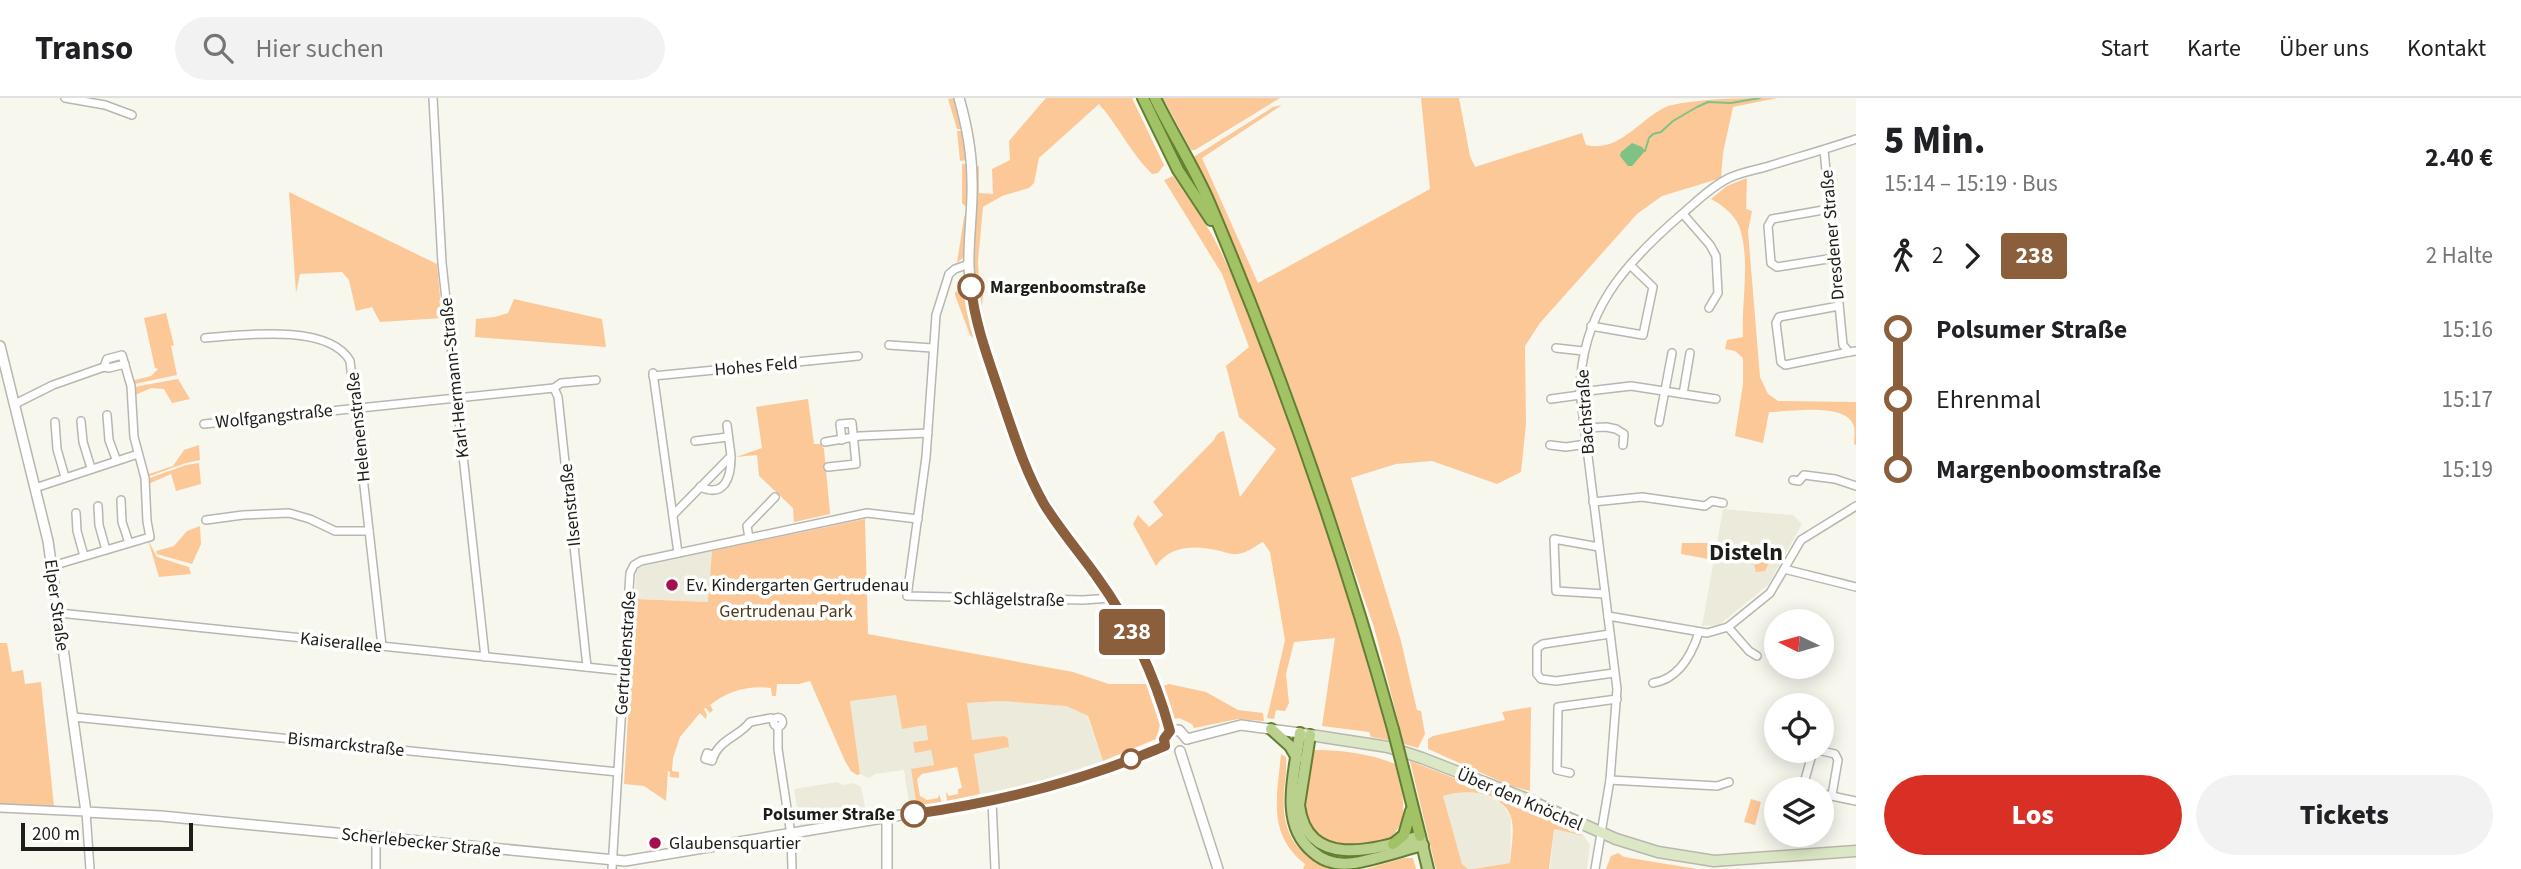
<!DOCTYPE html>
<html lang="de">
<meta charset="utf-8">
<style>
:root{--surface:#fff;--page:#f2f2f2;--text:#202124;--muted:#757577;--line:#e0e0e0;--accent:#d93025}
body{margin:0;font-family:"Source Sans 3",sans-serif;background:var(--page);color:var(--text);height:100vh;display:flex;flex-direction:column;font-size:26px;white-space:nowrap}
*{box-sizing:border-box;margin:0}
p{font-size:23px;color:var(--muted)}
.icon{flex:none;width:38px;height:38px;fill:none;stroke:currentColor;stroke-width:2;stroke-linecap:round;stroke-linejoin:round}
.map{position:relative;flex:1;overflow:hidden}
.drawer{display:flex;flex-direction:column;background:var(--surface);width:665px}
.drawer>*{flex:none}
.badge{padding:0 14px;border-radius:5px;font-size:24px;line-height:46px}
.needle{width:46px;rotate:275deg}
.fabs{position:absolute;left:1764px;top:511px;display:grid;gap:14px}
.fabs a{display:grid;place-items:center;width:70px;height:70px;border-radius:50%;background:var(--surface);box-shadow:0 4px 18px #0003;font-size:35px}
.scale{position:absolute;left:21px;bottom:18px;width:172px;box-sizing:border-box;padding-left:7px;border:4px solid #1d1d1a;border-top:0;font-size:19px;line-height:24px;white-space:nowrap;color:#1d1d1a;-webkit-text-stroke:5px #fffffe;paint-order:stroke}
.map>.badge{position:absolute;translate:-50% -50%;box-shadow:0 0 0 4px #fff}
.legs{display:flex;align-items:center;gap:10px;height:77px;padding:0 28px;font-size:23px}
.legs p{margin-inline-start:auto}
.summary{display:flex;align-items:center;justify-content:space-between;height:119px;padding:0 28px}
h1{font-size:38px;font-weight:800;line-height:52px}
.action{display:flex;gap:14px;margin-top:auto;padding:14px 28px}
.action a{flex:1;height:80px;border-radius:42px;background:var(--accent);color:#fff;font-size:28px;font-weight:800;line-height:80px;text-align:center}
.action a+a{background:var(--page);color:var(--text)}
ul{padding:0 28px;list-style:none}
li{display:flex;align-items:center;gap:24px;height:70px;font-size:26px}
li i{display:grid;place-items:center;width:10px;height:100%;margin:0 9px;background:currentColor}
li i::after{content:'';width:18px;height:18px;margin:-9px;border:5px solid;border-radius:50%;background:var(--surface)}
li p{margin-inline-start:auto}
li:first-child i{background:linear-gradient(#0000 50%,currentColor 0)}
li:last-child i{background:linear-gradient(currentColor 50%,#0000 0)}
header{display:flex;align-items:center;gap:42px;box-sizing:border-box;height:98px;padding:0 35px;background:var(--surface);border-bottom:2px solid var(--line)}
header strong{font-size:33px}
nav{display:flex;gap:38px;margin-inline-start:auto;font-size:24px}
.search{width:490px;height:63px;background:var(--page);display:flex;align-items:center;gap:18px;box-sizing:border-box;padding:0 24px;border-radius:38px;color:var(--muted);font-size:26px}
main{display:flex;flex:1;min-height:0}
.map>svg:first-child{display:block}
.built{fill:#ecebdb}
.green{fill:#fcc897}
.water{fill:#7ec284}
.lines{fill:none;stroke-linecap:round;stroke-linejoin:round}
.stream{stroke:#7ec284;stroke-width:2}
.minor-casing{stroke:#b7b7af;stroke-width:10}
.tertiary-casing{stroke:#b7b7af;stroke-width:12}
.secondary-casing{stroke:#b7b7af;stroke-width:13}
.primary-casing{stroke:#647e32;stroke-width:14}
.trunk-casing{stroke:#647e32;stroke-width:14}
.minor{stroke:#fff;stroke-width:7}
.tertiary{stroke:#fff;stroke-width:9}
.secondary{stroke:#dce8c5;stroke-width:10}
.primary{stroke:#b9d18c;stroke-width:10}
.trunk{stroke:#a2c266;stroke-width:10}
.trunk-bridge-casing{stroke:#647e32;stroke-width:14;stroke-linecap:butt}
.trunk-bridge{stroke:#a2c266;stroke-width:10}
.line-1-casing{stroke:#fff;stroke-width:16}
.line-1{stroke:#8b5e3c;stroke-width:10}
.stop-1-dot{fill:#fff;stroke:#8b5e3c;stroke-width:3.5}
.poi-dot{fill:#a30e4d;stroke:#fffffe;stroke-width:2.5}
.labels{text-anchor:middle;stroke-width:7;stroke-linejoin:round;paint-order:stroke}
.street-label{font-size:18px;fill:#1d1d1a;stroke:#fffffe}
.stop-label{font-size:18px;font-weight:bold;fill:#1d1d1a;stroke:#fffffe;text-anchor:start}
.poi-label{font-size:18px;fill:#1d1d1a;stroke:#fffffe;text-anchor:start}
.park-label{font-size:18px;fill:#54381c;stroke:#fffffe}
.district-label{font-size:24px;font-weight:bold;fill:#1d1d1a;stroke:#fffffe}
</style>
<header>
<strong>Transo</strong>
<div class="search"><svg class="icon" aria-label="search" viewBox="0 0 24 24"><circle cx="10" cy="10" r="6"/><path d="M15 15l6 6"/></svg>Hier suchen</div>
<nav><a>Start</a><a>Karte</a><a>Über uns</a><a>Kontakt</a></nav>
</header>
<main>
<div class="map">
<svg width="1856" height="771" viewBox="0 0 1856 771">
<rect width="100%" height="100%" fill="#f7f7ee"/>
<g class="built">
<path d="M1723,411l70,6 9,9 -34,61 -49,40 -17,1z"/>
<path d="M712,453l-3,51 -74,-3 1,-29 4,-3z"/>
<path d="M892,597h4l30,30 2,15 -15,2 2,10 16,-2 3,15 -23,5 5,32 4,4 -13,2 2,-5 -5,-33 -29,4 -6,4 -9,-4 -11,-73z"/>
<path d="M1001,603l65,5 21,10 16,45 -83,27 -40,6 -6,-40 35,-7 -1,-9 -4,-2 -32,5 -5,-38z"/>
<path d="M837,684l5,3 12,-2 7,4 5,24 -2,4 -64,11 -6,-37z"/>
<path d="M1463,693l20,3 19,9 9,15 -1,45 -37,6h-5l-6,-5 -20,-68z"/>
<path d="M1554,731l30,7 6,9 -3,24h-37z"/>
</g>
<g class="green">
<path d="M956,0l6,31h-5l-9,-30z"/>
<path d="M1046,0h86l32,67 -6,8 -6,1c-21,-20 -34,-49 -53,-70l-60,54 -5,25 -5,5 -27,8 -19,11 -5,54 1,21h-2l-3,-2 1,-113 4,-1v27l14,1 -1,-25 18,-9 -1,-19z"/>
<path d="M1163,0h117l-85,52h-4z"/>
<path d="M1421,0h38l11,58 5,11 107,-34 4,12c34,8 54,-27 82,-39 33,-8 74,-8 109,-8l-44,9 -10,46 -2,25 -59,18 -25,18 -97,109 -15,23 1,78 -5,48 -24,12 -65,-23 -36,3 -45,14 50,163 16,69 4,1 4,23 -7,14 -14,-4 -30,-117 -84,-240 -74,-180 -24,-49 81,-51 9,-2 -80,53 56,125 172,-94z"/>
<path d="M957,33h7l4,29 -8,1z"/>
<path d="M962,66h5l2,38 -4,4 -3,-3z"/>
<path d="M1173,78c17,25 35,49 48,76 26,54 47,112 67,168 39,105 70,212 101,320l-18,-3 -2,-5 -47,-6 13,-88 -41,4 -8,32 3,29 -4,8 -9,-1 -2,9 -7,-1 18,-78 -15,-88 -7,-10c-8,4 -16,11 -25,12 -8,1 -15,-3 -22,-4 -23,-5 -46,-4 -60,16l-23,-42 5,-9 11,12 14,-12 -10,-13 61,-62c2,-5 4,-8 10,-9l16,66 36,-48 -37,-32 -13,-51 23,-19 -27,-73 -58,-94z"/>
<path d="M1747,80l-1,31 6,2 -4,20 12,146 8,17 10,7 78,1v43l-2,-1c0,-5 1,-12 0,-17 -6,-26 -66,-15 -85,-15l-6,31 -28,-7 8,-52v-26l-8,-7 -10,-2 2,-9 16,-3c-2,-34 8,-79 -4,-111 -5,-12 -17,-21 -28,-27l16,-13z"/>
<path d="M289,94l148,72 5,54 -62,4 -8,-15 -16,4 -7,-31 -7,-8 -42,2 -4,19z"/>
<path d="M967,114l-2,44 -8,7 7,-46z"/>
<path d="M984,186l-2,23 11,46 -3,1 -14,-62z"/>
<path d="M968,191l11,51 -3,1 -6,-6 -15,-40v-3z"/>
<path d="M514,201l88,20 4,28 -131,-10 1,-18 19,-2 13,-4z"/>
<path d="M166,215l8,32 -3,1 6,29 -43,9 -3,-3 20,-5 7,-7 -3,-1 -11,-50z"/>
<path d="M178,281l12,20 -18,4 -8,-14 -13,-1 -18,8 1,-9z"/>
<path d="M808,301l6,45h7l3,5 6,63v2l-36,8 -1,-14 -34,-32 -2,-21 -21,2 26,-9 -6,-41z"/>
<path d="M199,347l1,15 -14,3 -39,14 -1,-2 27,-9 11,-16z"/>
<path d="M199,365l2,21 -25,7 -5,-17 -25,11 1,-6 39,-14z"/>
<path d="M865,421l3,115 205,38 36,12h37l14,41 -4,14 -53,22 -15,-45 -22,-10 -65,-5 -34,2 5,37 32,-4 4,2 1,9 -35,7 6,40 -33,7 -1,-9 3,4 9,-2v-5l4,-1 -5,-21 -35,7 -5,5 3,17 7,4 11,-2 1,-4 3,9 -23,3 -3,-4 -5,-33 23,-4 -3,-15 -16,3 -2,-11 15,-2 -2,-15 -24,4 -6,-34 -46,6 10,73 -3,1 -6,-4 -6,-10 -35,-80 -11,3h-22l-1,12h-4l-1,-8c-23,-3 -43,3 -61,17l3,5 -3,3 -4,-5 -2,1 3,6 -1,4 -6,-6 -20,24 -7,21 -1,13 7,1v6l-9,-1v-5l-2,-1 -2,30 -22,-15 -20,-2 11,-185 73,3 4,-51z"/>
<path d="M200,428l1,18 -9,20 -35,-10 -1,-3 18,-5 13,-15z"/>
<path d="M148,442l9,17 32,10 2,7 -32,3z"/>
<path d="M1682,445h29l-3,16 -27,-5z"/>
<path d="M1769,450l5,4 -9,19 -9,1 -2,-7 6,-2 4,-14z"/>
<path d="M0,545h7l5,29 11,-2 2,14 16,-2 13,124h-54z"/>
<path d="M1169,586l37,8 32,18 25,3 1,8 -26,-2 -44,9 -2,-4 -13,-6 -5,1 -13,-32z"/>
<path d="M1531,609l-1,84 -19,-5 -83,-37v-10l5,-3 72,-16 -3,-8z"/>
<path d="M1316,652c26,0 55,4 79,14 6,30 18,51 -6,76l-44,10 -18,-4 -24,-27 -2,-11 10,-57z"/>
<path d="M1281,656l5,3c1,12 -1,22 -2,34 -3,39 10,64 47,78h-28l2,-5c-38,-30 -28,-67 -24,-110z"/>
<path d="M1410,663l129,50 45,25 -30,-7 -5,40h-76l37,-6c1,-14 5,-33 1,-46 -10,-27 -46,-28 -68,-21l19,68 6,5h-32z"/>
<path d="M1751,701l10,3 -6,23 -11,-3z"/>
<path d="M1618,755l6,4 73,12h-91l5,-13z"/>
<path d="M1404,760h9l3,11h-50z"/>
</g>
<path class="water" d="M1632,45l10,4 3,4 -13,15h-4l-8,-10 1,-4z"/>
<g class="lines">
<path class="stream" d="M1645,53l4,-13 4,-4 8,-2 12,-11 24,-14 11,-5 23,1 29,-5"/>
<g class="minor-casing">
<g id="minor">
<path d="M65,0l40,7 27,10"/>
<path d="M433,0l9,165 43,394"/>
<path d="M1824,52l19,195 6,7 7,-1"/>
<path d="M1829,111l-57,10 -4,7 3,37 6,4 57,-9"/>
<path d="M1683,116l27,31 6,11 2,37 -9,15"/>
<path d="M969,166l-14,5 -6,5 -13,41 -10,142 -19,139 176,4 28,-2"/>
<path d="M1839,208l-60,11 -3,6 5,39 4,3 64,-13"/>
<path d="M1591,228l52,9 10,-48 -23,-22"/>
<path d="M205,240c37,-3 124,-15 145,23l32,285"/>
<path d="M889,247l43,3"/>
<path d="M1556,250l27,3"/>
<path d="M104,269l5,1 16,-4"/>
<path d="M653,275l25,180"/>
<path d="M653,278l205,-20"/>
<path d="M554,290l4,9 29,270"/>
<path d="M554,290l7,-5 35,-3"/>
<path d="M1580,294l51,-6 85,13"/>
<path d="M1683,296l7,-41"/>
<path d="M1551,301l29,-4"/>
<path d="M15,306l38,-19 51,-18 3,-8 15,-4 9,31 3,51 11,41 2,43 3,16 -98,29"/>
<path d="M107,317l2,25 7,19"/>
<path d="M81,323l2,21 8,26"/>
<path d="M55,324l2,27 8,28"/>
<path d="M1659,324l13,-69"/>
<path d="M204,326l350,-36"/>
<path d="M1584,330l22,-1 10,2 8,5 -1,11"/>
<path d="M695,343l33,-4"/>
<path d="M825,344l35,-6 68,-3"/>
<path d="M1550,347l16,2 20,-3"/>
<path d="M828,369l28,-3 -4,-41 -12,1 2,16"/>
<path d="M1793,382l6,1 5,-6 31,4 21,7"/>
<path d="M700,389c25,11 31,-10 31,-30"/>
<path d="M35,390l103,-34"/>
<path d="M121,402l1,22 7,21"/>
<path d="M1593,404l49,-5 63,9 7,-5 11,2"/>
<path d="M98,408l1,19 7,25"/>
<path d="M76,415l1,18 7,25"/>
<path d="M673,417l58,-59 -4,-31"/>
<path d="M206,422l37,-5 46,-2 21,6 25,12h34"/>
<path d="M749,440l-2,-12 28,-29"/>
<path d="M1599,449l-45,-8 2,52 49,3"/>
<path d="M1784,471l72,18"/>
<path d="M59,515l565,58"/>
<path d="M1608,518l99,17 21,-6 42,-34 31,-53 55,-34"/>
<path d="M1728,529l21,24 8,5"/>
<path d="M1610,536l-67,10 -6,4v26l4,5 15,2 58,-8"/>
<path d="M1653,585c26,-4 39,-29 46,-51"/>
<path d="M74,619l544,55"/>
<circle cx="778" cy="624" r="4.5"/>
<path d="M778,628v23l13,86 1,34"/>
<path d="M1822,653l13,3 3,6 -6,35"/>
<path d="M713,657l-6,-2 -2,6 7,2c6,-22 27,-24 38,-39l21,-4 3,1"/>
<path d="M1570,675l-13,-3 1,-63 59,-8"/>
<path d="M1610,682l107,6 12,-4"/>
<path d="M1805,691l-1,-6 9,-32"/>
<path d="M1822,696l34,7"/>
<path d="M992,703l3,68"/>
<path d="M0,710l86,4 4,57"/>
<path d="M376,771v-32"/>
<path d="M612,771l18,-296 4,-8 7,-4 226,-48 51,6"/>
<path d="M1595,771l15,-89 7,-91 -37,-297c1,-80 44,-128 102,-178 14,-12 30,-28 47,-36 13,-6 27,-8 40,-12 29,-9 58,-17 87,-27"/>
</g>
</g>
<g class="tertiary-casing">
<g id="tertiary">
<path d="M959,0c8,28 13,55 13,84 1,28 -4,57 -3,85 4,63 29,125 51,184 19,52 51,86 80,131 31,47 55,95 70,149"/>
<path d="M0,248l48,195 38,271 75,4 464,45 390,-65 28,-7 122,-43"/>
<path d="M1170,633l9,-1 8,9"/>
<path d="M1187,641l54,-14 59,8"/>
<path d="M1180,653l38,118"/>
<path d="M887,720v51"/>
</g>
</g>
<g class="secondary-casing">
<path id="secondary" d="M1304,636l84,13 34,11 100,39 94,42 42,13 56,9 142,-10"/>
</g>
<g class="primary-casing">
<g id="primary">
<path d="M1271,631l19,17 7,12"/>
<path d="M1300,635c-5,38 -22,91 13,119 11,10 26,13 41,11 23,-4 46,-12 69,-18"/>
<path d="M1310,637l-11,70c8,64 73,46 121,31l8,33"/>
</g>
</g>
<g class="trunk-casing">
<g id="trunk">
<path d="M1143,0l35,72 33,50"/>
<path d="M1155,0c17,35 39,69 54,104 73,172 134,347 184,527"/>
<path d="M1403,670l17,68"/>
<path d="M1393,746l11,-9 7,-24"/>
</g>
</g>
<use href="#minor" class="minor"/>
<use href="#tertiary" class="tertiary"/>
<use href="#secondary" class="secondary"/>
<use href="#primary" class="primary"/>
<use href="#trunk" class="trunk"/>
<g class="trunk-bridge-casing">
<path id="trunk-bridge" d="M1393,631l10,39"/>
</g>
<use href="#trunk-bridge" class="trunk-bridge"/>
</g>
<g class="lines">
<g class="line-1-casing">
<path id="line-1" d="M914,716c87,-12 171,-34 251,-68l-1,-7 6,-8c-15,-55 -39,-107 -73,-154 -17,-24 -37,-47 -53,-73 -19,-33 -30,-69 -42,-104 -12,-37 -27,-74 -31,-113"/>
</g>
<use href="#line-1" class="line-1"/>
</g>
<g class="stop-1-dot">
<circle cx="971" cy="189" r="12"/>
<circle cx="1131" cy="661" r="9"/>
<circle cx="914" cy="716" r="12"/>
</g>
<g class="poi-dot">
<circle cx="672" cy="487" r="7"/>
<circle cx="655" cy="745" r="7"/>
</g>
<g class="labels">
<g class="street-label">
<text transform="translate(1832 137) rotate(-95)" y="6">Dresdener Straße</text>
<text transform="translate(756 268) rotate(-5)" y="6">Hohes Feld</text>
<text transform="translate(454 280) rotate(-96)" y="6">Karl-Hermann-Straße</text>
<text transform="translate(1585 314) rotate(-94)" y="6">Bachstraße</text>
<text transform="translate(274 318) rotate(-6)" y="6">Wolfgangstraße</text>
<text transform="translate(358 329) rotate(-96)" y="6">Helenenstraße</text>
<text transform="translate(570 407) rotate(-96)" y="6">Ilsenstraße</text>
<text transform="translate(1009 501) rotate(1)" y="6">Schlägelstraße</text>
<text transform="translate(57 507) rotate(82)" y="6">Elper Straße</text>
<text transform="translate(341 544) rotate(6)" y="6">Kaiserallee</text>
<text transform="translate(625 555) rotate(-86)" y="6">Gertrudenstraße</text>
<text transform="translate(346 646) rotate(6)" y="6">Bismarckstraße</text>
<text transform="translate(1520 701) rotate(23)" y="6">Über den Knöchel</text>
<text transform="translate(421 744) rotate(6)" y="6">Scherlebecker Straße</text>
</g>
<g class="stop-label">
<text x="990" y="195">Margenboomstraße</text>
<text x="895" y="722" text-anchor="end">Polsumer Straße</text>
</g>
<g class="poi-label">
<text x="686" y="493">Ev. Kindergarten Gertrudenau</text>
<text x="669" y="751">Glaubensquartier</text>
</g>
<g class="park-label">
<text x="786" y="519">Gertrudenau Park</text>
</g>
<g class="district-label">
<text x="1746" y="462">Disteln</text>
</g>
</g>
</svg>
<div class="fabs">
<a><svg class="needle" viewBox="-14 -14 28 28"><path d="M0-13l5 13h-10z" fill="#e53935"/><path d="M0 13l5-13h-10z" fill="#757577"/></svg></a>
<a><svg class="icon" aria-label="locate" viewBox="0 0 24 24"><circle cx="12" cy="12" r="6"/><path d="M12 2v4M12 18v4M2 12h4M18 12h4"/></svg></a>
<a><svg class="icon" aria-label="layers" viewBox="0 0 24 24"><path d="M12 4l9 5-9 5-9-5zM3 14l9 5 9-5"/></svg></a>
</div>
<div class="scale">200 m</div>
<b class="badge" style="left:1132px;top:534px;background:#8b5e3c;color:#fff">238</b>
</div>
<section class="drawer">
<div class="summary"><div><h1>5 Min.</h1><p>15:14 – 15:19 · Bus</p></div><b>2.40 €</b></div>
<div class="legs"><svg class="icon" aria-label="walk" viewBox="0 0 24 24"><circle cx="13" cy="4" r="2"/><path d="M13 8l-2 6 4 7M11 14l-3 7M7 12l3-4h3l4 4"/></svg>2<svg class="icon" aria-label="forward" viewBox="0 0 24 24"><path d="M9 5l7 7-7 7"/></svg><b class="badge" style="background:#8b5e3c;color:#fff">238</b><p>2 Halte</p></div>
<ul>
<li><i style="color:#8b5e3c"></i><b>Polsumer Straße</b><p>15:16</p></li>
<li><i style="color:#8b5e3c"></i><span>Ehrenmal</span><p>15:17</p></li>
<li><i style="color:#8b5e3c"></i><b>Margenboomstraße</b><p>15:19</p></li>
</ul>
<div class="action"><a>Los</a><a>Tickets</a></div>
</section>
</main>
